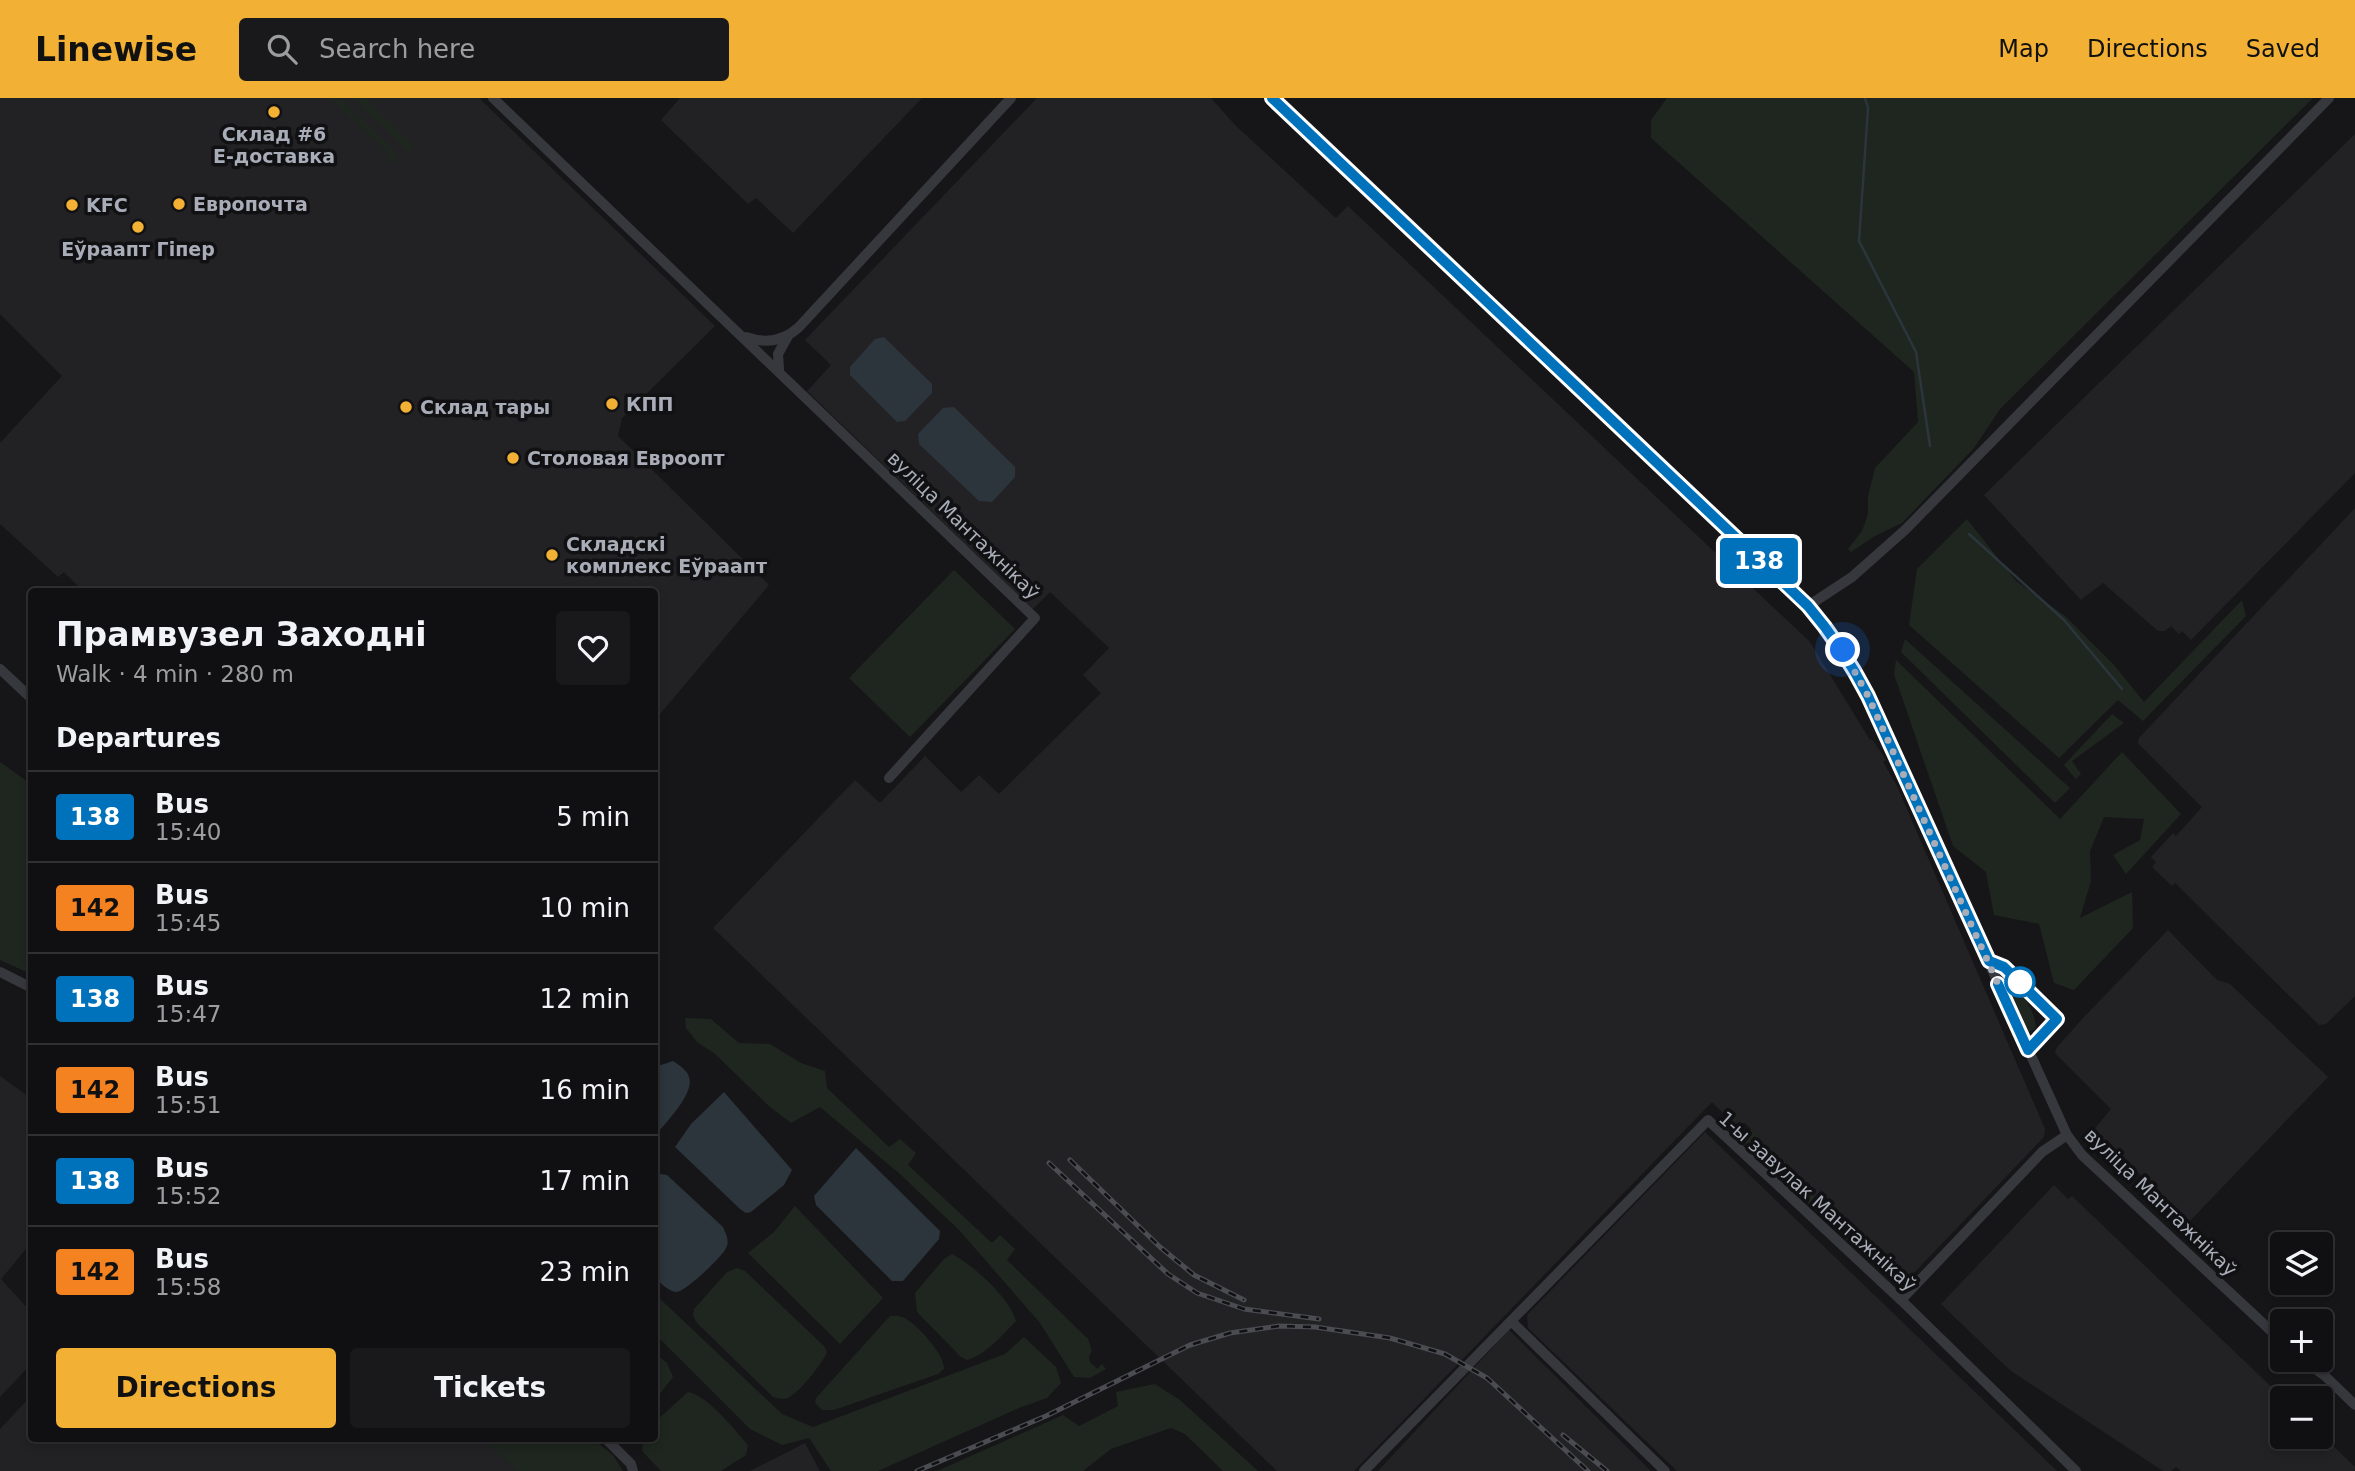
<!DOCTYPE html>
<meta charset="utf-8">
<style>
:root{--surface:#101012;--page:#19191b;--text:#f1f3f6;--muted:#9c9d9f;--line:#303032;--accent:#f2b134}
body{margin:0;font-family:"DejaVu Sans",sans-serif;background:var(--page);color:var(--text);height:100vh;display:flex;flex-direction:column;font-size:26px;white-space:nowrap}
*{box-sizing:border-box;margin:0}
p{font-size:23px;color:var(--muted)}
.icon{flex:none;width:38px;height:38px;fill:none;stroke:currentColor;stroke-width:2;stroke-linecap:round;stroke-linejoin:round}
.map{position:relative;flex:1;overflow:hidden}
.drawer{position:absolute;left:28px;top:490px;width:630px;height:854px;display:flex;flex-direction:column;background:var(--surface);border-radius:7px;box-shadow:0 4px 10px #0003,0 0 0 2px var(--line)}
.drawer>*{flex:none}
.badge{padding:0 14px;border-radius:5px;font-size:24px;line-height:46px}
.buttons{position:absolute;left:2270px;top:1134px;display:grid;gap:14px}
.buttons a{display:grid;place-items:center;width:63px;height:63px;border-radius:7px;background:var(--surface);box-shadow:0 4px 10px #0003,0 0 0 2px var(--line);font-size:35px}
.you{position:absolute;width:35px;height:35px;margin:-18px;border:5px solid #fff;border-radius:50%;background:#1a73e8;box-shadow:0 0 0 10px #1a73e833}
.map>.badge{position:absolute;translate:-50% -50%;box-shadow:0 0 0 4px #fff}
h2{padding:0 28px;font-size:26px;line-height:63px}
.round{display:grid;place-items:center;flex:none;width:74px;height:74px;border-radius:7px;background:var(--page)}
.overview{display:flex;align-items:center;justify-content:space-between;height:119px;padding:0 28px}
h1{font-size:33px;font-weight:700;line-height:52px}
.action{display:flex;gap:14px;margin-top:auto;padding:14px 28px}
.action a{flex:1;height:80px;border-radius:7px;background:var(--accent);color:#111;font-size:28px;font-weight:700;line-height:80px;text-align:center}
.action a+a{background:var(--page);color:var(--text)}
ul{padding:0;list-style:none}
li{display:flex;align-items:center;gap:21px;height:91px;padding:0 28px;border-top:2px solid var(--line)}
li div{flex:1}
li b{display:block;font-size:26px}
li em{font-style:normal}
li .badge{min-width:77px;font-weight:700;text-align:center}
header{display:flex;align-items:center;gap:42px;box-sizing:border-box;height:98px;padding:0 35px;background:var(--accent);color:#111}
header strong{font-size:33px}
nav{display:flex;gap:38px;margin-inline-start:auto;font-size:24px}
.search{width:490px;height:63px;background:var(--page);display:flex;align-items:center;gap:18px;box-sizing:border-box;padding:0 24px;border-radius:7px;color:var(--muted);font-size:26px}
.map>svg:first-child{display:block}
.built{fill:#222225}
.green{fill:#1e261f}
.water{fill:#2c353c}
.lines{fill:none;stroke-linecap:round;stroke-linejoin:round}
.stream{stroke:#2c353c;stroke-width:2.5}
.minor{stroke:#37383d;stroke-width:10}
.rail-casing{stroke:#4a4c52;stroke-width:5}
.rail{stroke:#111113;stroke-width:2.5;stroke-dasharray:8;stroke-linecap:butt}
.line-casing{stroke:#fff;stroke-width:16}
.line{stroke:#0072bc;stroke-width:10}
.walk{stroke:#a8adb8;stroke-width:7;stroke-dasharray:0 12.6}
.poi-dot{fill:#f2b134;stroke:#111113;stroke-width:2.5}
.stop-dot{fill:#fff;stroke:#0072bc;stroke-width:3.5}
.labels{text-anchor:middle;stroke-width:7;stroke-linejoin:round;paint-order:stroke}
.poi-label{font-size:19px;font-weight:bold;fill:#a8adb8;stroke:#111113;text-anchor:start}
.street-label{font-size:19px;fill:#a8adb8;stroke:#111113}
</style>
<header>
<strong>Linewise</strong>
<div class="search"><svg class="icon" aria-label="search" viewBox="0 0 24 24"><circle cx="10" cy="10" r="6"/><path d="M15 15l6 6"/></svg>Search here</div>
<nav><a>Map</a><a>Directions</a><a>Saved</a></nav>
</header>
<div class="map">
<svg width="2355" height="1373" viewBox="0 0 2355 1373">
<rect width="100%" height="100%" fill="#161618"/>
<g class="built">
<path d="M0,0h479l236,228 -93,92 -4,18 151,149 -114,135 -1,-128h-570l-20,-20 -6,5 -58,-53v-81l62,-67 -62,-62z"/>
<path d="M680,0h242l-129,135 -37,-35 -8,6 -87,-84z"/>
<path d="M1037,0h174l25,28 100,92 12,-12 462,436 60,98 2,-1 14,21 -3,2 14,24 148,343 -1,8 -132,138h-21l-146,-152 -11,1 -22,-22 -358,369h-77l-564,-543 142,-148 25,23 45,-47 36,36 18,-17 20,19 102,-101 -18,-18 26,-27 -59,-56 -17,17 -226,-218 24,-26 -26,-25z"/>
<path d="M2355,36v339l-164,167 -9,-9 -3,3 -8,-8 -6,5h-7l-55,-48 -22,17 -97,-105z"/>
<path d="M2355,410v488l-29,28 -7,1 -144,-142 -3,3 -20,-19 4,-5 -5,-5 22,-24 3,3 26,-29 -64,-64 1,-5z"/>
<path d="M2168,832l49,50 13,4 98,93 -138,144 -97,-90 18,-22 -56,-56 2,-6 28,-31z"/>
<path d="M0,978l32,23 -1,144 -30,36 30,33v52l-31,33z"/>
<path d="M1705,1034l352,339h-380l-149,-143 -1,-13z"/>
<path d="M2054,1087l14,14 4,-3 211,202 -1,39h38l1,-3 34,33v4h-174l-5,-4 -5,4h-8l-152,-100 -14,-13 -56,-54z"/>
<path d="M1509,1232l142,141h-273z"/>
<path d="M31,1298l1,42 461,1 33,32h-526v-42z"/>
<path d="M805,1345l15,28h-70z"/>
</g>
<g class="green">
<path d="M330,0h10l56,54 -1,9 -6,2 -4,-4 4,-5z"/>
<path d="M352,0h13l50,49 -6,6z"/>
<path d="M1667,0h646l-313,311 -26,39 -72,75 -27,13 -24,16 -3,-3 14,-18 6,-17v-18l7,-28 43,-46 -4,-50 -263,-234v-18z"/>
<path d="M1967,421l49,62 49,35 49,49 30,37 98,-102 4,16 -103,105 -25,-21 -59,58 -150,-133 8,-56z"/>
<path d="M954,472l61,59 -105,108 -61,-59z"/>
<path d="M1905,541l165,149 -15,15 -154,-151z"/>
<path d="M1896,562l164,159 62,-67 59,62 -55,60 -13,-19 27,-15 4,-21 -40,-2 -14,34 1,30 -11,37 52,-26 1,36 -59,62 -20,-7 -15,-59 -45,-9 -8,-43 -33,-26 -59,-172z"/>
<path d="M2112,616l12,9 -52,38 9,13 -5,5 -12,-14z"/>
<path d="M0,664l31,22v190l-31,-14z"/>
<path d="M2004,881c15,8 31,30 32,49l-7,4 -4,-4z"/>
<path d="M685,920l26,1 28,24 31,1 31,19 24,8 2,17 62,59 11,-8 16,14 -8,12 84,78 8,-8 15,14 -8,11 81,79 4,12 -3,5 1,6 7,7 5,-5 4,5 -16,9 -16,-1 -34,-54 -80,-92 -59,-56 -81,-68 -29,16 -21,-16 -55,-53 -18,-12 -11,-14z"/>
<path d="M1751,1031l140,146h-6l-138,-129 -3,-8z"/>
<path d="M795,1108l88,92 -43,46 -92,-91 26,-21z"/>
<path d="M952,1156c20,10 59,45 64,67 -14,14 -29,33 -49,39l-6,-3 -44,-45 -2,-19 29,-34z"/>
<path d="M737,1170l8,3 79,75 3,6c-4,11 -31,45 -42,47 -4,0 -8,-1 -12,-2l-76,-74 -4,-7 1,-7 33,-37z"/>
<path d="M655,1196l127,120 31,13 192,-73 19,-17 32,30 5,16 -14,15 -28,10 -141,63h-47l-22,-33 -27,7 -32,-16 -95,-95z"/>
<path d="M890,1218c5,0 7,-1 12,1 13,4 44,39 42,52l-6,5 -104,36h-12l-7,-7 1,-5z"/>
<path d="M654,1254l13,11 6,14 -18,23z"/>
<path d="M1155,1286l25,16 78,71h-35l-38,-37 -14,-6 -60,21 -28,22h-146l126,-56 16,11 39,-20 -2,-14z"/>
<path d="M688,1294c20,4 46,37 60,53l-2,10 -25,16h-60l-19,-20 1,-12 11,-1 1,-16z"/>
<path d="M483,1341h110l20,16 10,16h-106z"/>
</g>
<g class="water">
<path d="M884,239l48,47v9l-27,28 -8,1 -47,-47v-8l25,-28z"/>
<path d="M954,309l61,60v10l-23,25 -13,-1 -60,-57 -1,-10 25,-26z"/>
<path d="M673,963c6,4 14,9 16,16 6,17 -24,46 -34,59v-69z"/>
<path d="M724,994l68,78 -8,15 -33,27 -5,1 -6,-4 -65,-62 16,-23z"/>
<path d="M856,1050l84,83 -1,8 -36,42h-11l-76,-76 -2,-9z"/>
<path d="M654,1075l13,2 56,52c3,7 7,14 3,21 -4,9 -40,43 -49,44 -9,0 -17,-10 -22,-15z"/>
</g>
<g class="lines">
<g class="stream">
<path d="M1865,0l3,10 -9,133 57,111 14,94"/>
<path d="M1969,436l95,86 58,69"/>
</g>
<g class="minor">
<path d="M493,0l542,520 -146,160"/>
<path d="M1271,0l537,508 35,44 25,46 199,439 15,20 200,186"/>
<path d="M746,239c20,7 38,4 53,-10l212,-229"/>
<path d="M779,271l-1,-15 10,-18"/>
<path d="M1808,508l44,-29 53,-47 424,-432"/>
<path d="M0,571l32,30"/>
<path d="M0,874l32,16"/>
<path d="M1901,1202l141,-148 25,-17"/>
<path d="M1512,1224l153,149"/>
<path d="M2303,1262l22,16 30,29"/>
<path d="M605,1340l26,26 2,7"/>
<path d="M1364,1373l344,-351 193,180 175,171"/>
</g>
<g class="rail-casing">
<g id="rail">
<path d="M1070,1062l90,87 34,28 50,25"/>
<path d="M1049,1065l119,111 29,19 47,16 75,10"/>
<path d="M1563,1337l44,36"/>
<path d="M917,1373l129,-55 144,-71 40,-12 49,-7 36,1 75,11 55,16 42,24 101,93"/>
</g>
</g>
<use href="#rail" class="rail"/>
</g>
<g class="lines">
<g class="line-casing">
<path id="line" d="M1272,0l536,508c24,28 43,57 60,90l121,265 15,6 53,52 -29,31 -30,-66"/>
</g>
<use href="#line" class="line"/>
<path class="walk" d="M1843,552l25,46 130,288 22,-2"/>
</g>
<g class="poi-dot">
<circle cx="274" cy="14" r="7"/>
<circle cx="179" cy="106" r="7"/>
<circle cx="72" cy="107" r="7"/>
<circle cx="138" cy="129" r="7"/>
<circle cx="612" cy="306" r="7"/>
<circle cx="406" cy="309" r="7"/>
<circle cx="513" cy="360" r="7"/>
<circle cx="552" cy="457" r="7"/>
</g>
<circle class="stop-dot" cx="2020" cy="884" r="14"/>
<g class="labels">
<g class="poi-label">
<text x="274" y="43" text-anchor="middle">Склад #6<tspan x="274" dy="22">Е-доставка</tspan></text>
<text x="193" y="113">Европочта</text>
<text x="86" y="114">KFC</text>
<text x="138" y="158" text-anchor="middle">Еўраапт Гіпер</text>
<text x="626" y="313">КПП</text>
<text x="420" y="316">Склад тары</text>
<text x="527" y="367">Столовая Евроопт</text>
<text x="566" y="453">Складскі<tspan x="566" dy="22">комплекс Еўраапт</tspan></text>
</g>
<g class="street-label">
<text transform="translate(964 427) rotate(44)" y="7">вуліца Мантажнікаў</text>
<text transform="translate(1818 1103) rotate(42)" y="7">1-ы завулак Мантажнікаў</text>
<text transform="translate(2161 1104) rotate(44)" y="7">вуліца Мантажнікаў</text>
</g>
</g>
</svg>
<div class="buttons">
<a><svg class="icon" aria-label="layers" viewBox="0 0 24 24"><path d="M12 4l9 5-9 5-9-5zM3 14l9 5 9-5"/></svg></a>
<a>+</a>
<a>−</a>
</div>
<div class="you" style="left:1843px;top:552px"></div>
<b class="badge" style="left:1759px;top:463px;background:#0072bc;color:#fff">138</b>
<section class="drawer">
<div class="overview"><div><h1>Прамвузел Заходні</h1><p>Walk · 4 min · 280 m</p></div><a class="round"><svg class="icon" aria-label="heart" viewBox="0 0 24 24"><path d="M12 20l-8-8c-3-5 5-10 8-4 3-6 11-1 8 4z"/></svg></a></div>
<h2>Departures</h2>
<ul>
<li><span class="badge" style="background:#0072bc;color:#fff">138</span><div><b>Bus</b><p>15:40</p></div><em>5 min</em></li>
<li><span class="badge" style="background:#f58220;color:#111">142</span><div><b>Bus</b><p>15:45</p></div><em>10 min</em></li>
<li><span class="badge" style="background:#0072bc;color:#fff">138</span><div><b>Bus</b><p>15:47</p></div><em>12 min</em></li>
<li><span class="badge" style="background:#f58220;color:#111">142</span><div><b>Bus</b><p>15:51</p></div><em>16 min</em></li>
<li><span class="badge" style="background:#0072bc;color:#fff">138</span><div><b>Bus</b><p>15:52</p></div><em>17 min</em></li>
<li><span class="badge" style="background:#f58220;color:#111">142</span><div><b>Bus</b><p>15:58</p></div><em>23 min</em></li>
</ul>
<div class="action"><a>Directions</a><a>Tickets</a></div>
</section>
</div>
